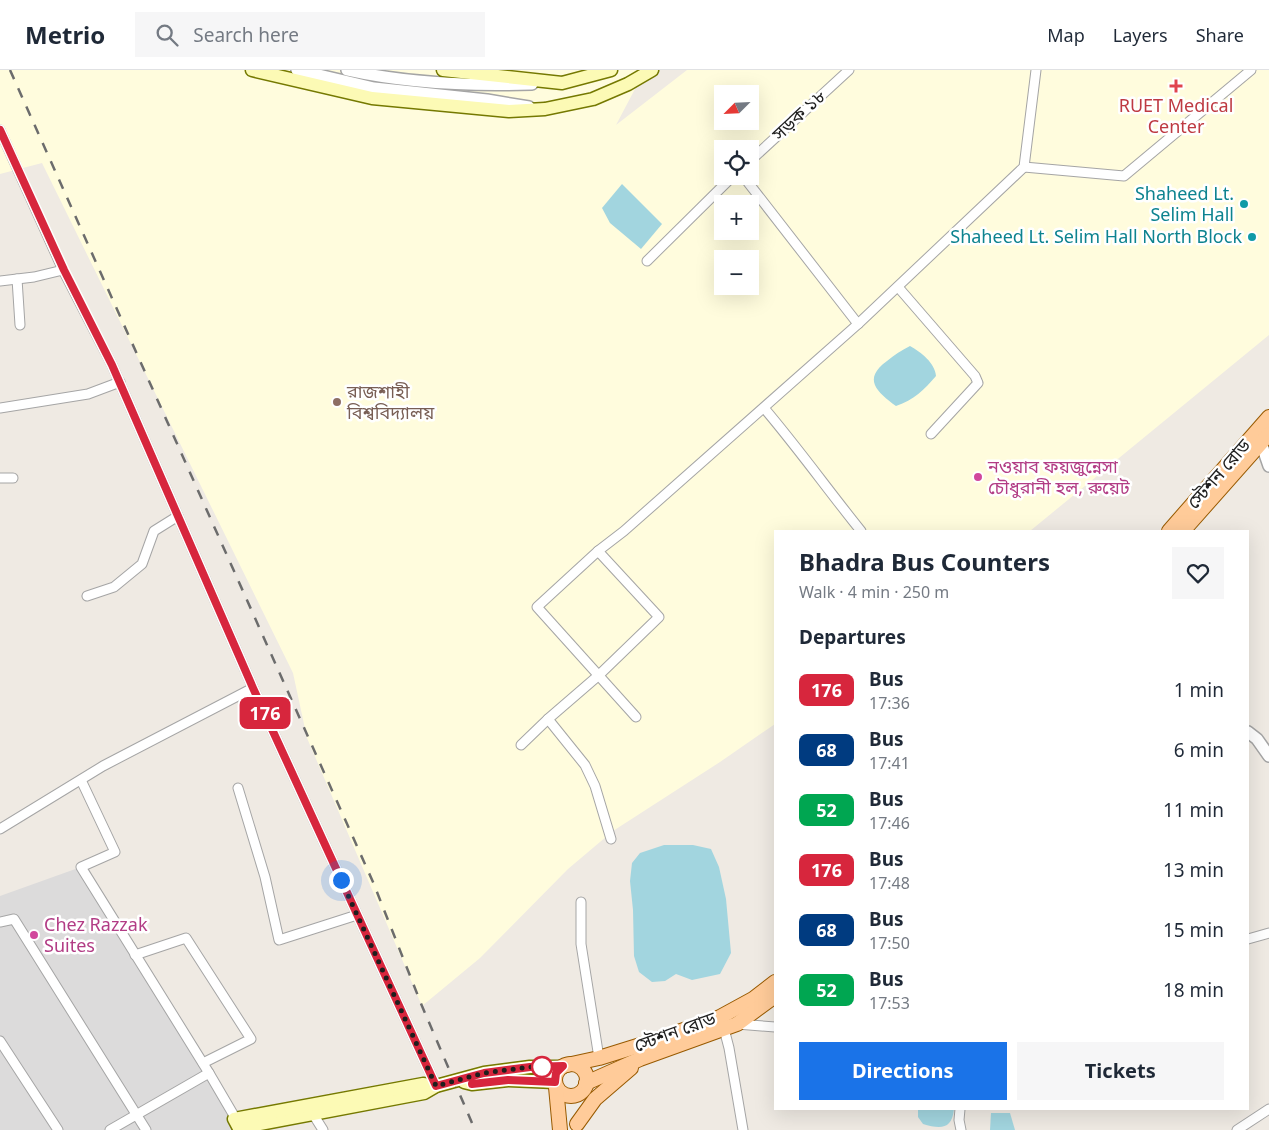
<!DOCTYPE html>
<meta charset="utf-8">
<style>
:root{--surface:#fff;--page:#f6f6f7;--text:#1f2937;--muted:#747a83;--line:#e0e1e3;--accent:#1a73e8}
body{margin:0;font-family:"Noto Sans","Noto Sans Bengali",sans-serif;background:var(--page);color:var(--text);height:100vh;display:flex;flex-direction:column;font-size:19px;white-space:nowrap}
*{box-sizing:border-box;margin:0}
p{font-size:16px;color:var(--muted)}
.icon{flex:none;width:28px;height:28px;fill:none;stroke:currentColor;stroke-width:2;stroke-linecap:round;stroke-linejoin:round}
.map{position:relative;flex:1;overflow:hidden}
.details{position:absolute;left:774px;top:460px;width:475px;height:580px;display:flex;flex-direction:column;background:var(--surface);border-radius:0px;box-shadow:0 5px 20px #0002}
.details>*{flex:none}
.badge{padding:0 10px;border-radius:8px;font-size:18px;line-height:32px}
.needle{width:32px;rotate:246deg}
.controls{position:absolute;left:714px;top:15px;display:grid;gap:10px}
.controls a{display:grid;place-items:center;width:45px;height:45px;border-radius:0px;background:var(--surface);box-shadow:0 5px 20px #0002;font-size:25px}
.you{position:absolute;width:25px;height:25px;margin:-12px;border:4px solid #fff;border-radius:50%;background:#1a73e8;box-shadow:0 0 0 8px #1a73e833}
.map>.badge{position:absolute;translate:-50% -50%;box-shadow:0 0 0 2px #fff}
h2{padding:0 25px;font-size:19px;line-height:45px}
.round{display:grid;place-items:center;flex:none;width:52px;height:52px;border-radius:0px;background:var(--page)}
.head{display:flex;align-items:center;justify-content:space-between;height:85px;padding:0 25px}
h1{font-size:24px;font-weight:700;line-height:38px}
.button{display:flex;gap:10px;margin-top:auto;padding:10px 25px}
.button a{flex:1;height:58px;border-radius:0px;background:var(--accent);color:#fff;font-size:20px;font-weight:700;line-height:58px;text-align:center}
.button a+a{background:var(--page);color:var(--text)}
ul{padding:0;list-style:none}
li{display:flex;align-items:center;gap:15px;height:60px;padding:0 25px}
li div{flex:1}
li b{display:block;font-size:19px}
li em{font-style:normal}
li .badge{min-width:55px;font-weight:700;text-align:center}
header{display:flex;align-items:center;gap:30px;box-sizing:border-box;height:70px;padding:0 25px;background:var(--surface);border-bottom:1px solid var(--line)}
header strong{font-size:24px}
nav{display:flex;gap:28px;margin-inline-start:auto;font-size:18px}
.search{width:350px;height:45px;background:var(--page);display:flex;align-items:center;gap:12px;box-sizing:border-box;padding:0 18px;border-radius:0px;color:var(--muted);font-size:19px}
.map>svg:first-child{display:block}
.residential{fill:#dcdbdb}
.education{fill:#fffcdd;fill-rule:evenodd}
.water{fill:#a2d5df}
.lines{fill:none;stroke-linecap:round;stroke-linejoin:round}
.minor-casing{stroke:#a5a5a5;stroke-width:11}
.tertiary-casing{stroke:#a5a5a5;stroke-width:14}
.secondary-casing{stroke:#757901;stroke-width:15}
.primary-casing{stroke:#985a00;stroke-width:16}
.minor{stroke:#fff;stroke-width:9}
.tertiary{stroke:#fff;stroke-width:11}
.secondary{stroke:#fcfab5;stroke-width:12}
.primary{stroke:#ffcb99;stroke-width:14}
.rail{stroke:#6c6c6c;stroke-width:2.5;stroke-dasharray:10 10;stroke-linecap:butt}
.line-casing{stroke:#fff;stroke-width:11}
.line{stroke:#d7263d;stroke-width:8}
.walk{stroke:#1e1e1e;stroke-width:5;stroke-dasharray:0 9}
.health-dot{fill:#e0444e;stroke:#fff;stroke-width:2}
.culture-dot{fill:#0f9aa8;stroke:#fff;stroke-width:2}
.education-dot{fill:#8d6e63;stroke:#fff;stroke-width:2}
.hotel-dot{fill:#d1479c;stroke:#fff;stroke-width:2}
.stop-dot{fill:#fff;stroke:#d7263d;stroke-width:2.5}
.labels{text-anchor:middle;stroke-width:5;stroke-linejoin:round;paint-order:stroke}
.health-label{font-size:18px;fill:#be3a42;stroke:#fff}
.street-label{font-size:18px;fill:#1e1e1e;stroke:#fff}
.culture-label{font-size:18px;fill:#0d838f;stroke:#fff;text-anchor:end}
.education-label{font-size:18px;fill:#785e54;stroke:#fff;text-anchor:start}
.hotel-label{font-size:18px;fill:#b23c85;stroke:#fff;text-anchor:start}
</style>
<header>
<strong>Metrio</strong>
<div class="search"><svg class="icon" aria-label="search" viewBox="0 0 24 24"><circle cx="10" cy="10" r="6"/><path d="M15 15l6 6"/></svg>Search here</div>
<nav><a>Map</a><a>Layers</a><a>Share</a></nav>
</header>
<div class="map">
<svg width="1269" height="1060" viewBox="0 0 1269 1060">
<rect width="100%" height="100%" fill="#efeae3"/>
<path class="residential" d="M81,797l81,131 86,132h-248v-234z"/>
<path class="education" d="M0,0h645l-29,55 71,-55h582v265l-239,196h-255v193l-55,38 -107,69 -45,38 -88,89 -58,48 -115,-268 -14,-65 -251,-510 -42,11zM722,24h28v27h-28zM722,79h28v27h-28zM722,134h28v27h-28zM722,189h28v27h-28z"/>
<g class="water">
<path d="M622,114l40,40 -21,25 -31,-26 -8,-15z"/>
<path d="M910,276c11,6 25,17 26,30 -12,14 -22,24 -40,30 -19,-14 -34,-27 -9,-45 7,-6 15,-11 23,-15z"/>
<path d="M664,775h29l18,4 8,18 7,32 5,54 -11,21 -28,6 -16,-6 -11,7 -13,1 -13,-10 -5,-16 -1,-46 -3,-29 2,-18 8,-10z"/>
<path d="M918,1039h36c-2,21 -14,20 -31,15l-5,-7z"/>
<path d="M991,1043h19l5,17h-25z"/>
</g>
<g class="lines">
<g class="minor-casing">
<g id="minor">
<path d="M0,60l63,140 49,95 141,323 183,398"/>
<path d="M750,91l99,-91"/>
<path d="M1024,97l100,9 127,-106"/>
<path d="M743,106l115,148"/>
<path d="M647,191l86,-85"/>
<path d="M17,209l3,46"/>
<path d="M0,211l34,-4 29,-7"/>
<path d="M898,217l77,89 3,7 -47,51"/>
<path d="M0,338l88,-14 32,-12"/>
<path d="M764,338c34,40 64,82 97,123"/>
<path d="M0,408h13"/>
<path d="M598,481l26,-20 234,-207 166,-157 12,-97"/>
<path d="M87,526l27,-9 28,-23 12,-33 24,-15"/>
<path d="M521,675l27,-26"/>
<path d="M81,710l34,72 -34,15 128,206"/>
<path d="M238,718l27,89 14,63 78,-25"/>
<path d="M0,759l103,-63 150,-78"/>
<path d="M611,769l-16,-53 -10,-21 -37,-46 51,-44 60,-58 -61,-66 -61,56 99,110"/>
<path d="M581,832v42l18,114"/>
<path d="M0,852l14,-3 132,211"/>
<path d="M1248,869l21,-6"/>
<path d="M135,885l51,-17 65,101 -48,24"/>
<path d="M737,954l38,3"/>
<path d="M723,955l6,23 14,82"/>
<path d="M0,971l58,89"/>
<path d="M960,1039l-1,11 2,10"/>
<path d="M313,1044l10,16"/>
<path d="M110,1060l99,-57 24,41 1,5"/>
<path d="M1237,1060l32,-21"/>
</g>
</g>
<g class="tertiary-casing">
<g id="tertiary">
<path d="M297,0l77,18 113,12 42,7"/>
<path d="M347,0c58,13 126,16 185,14"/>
<path d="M1259,367l10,29"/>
<path d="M1248,662l9,7 12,17"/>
</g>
</g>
<g class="secondary-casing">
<g id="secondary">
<path d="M252,0l120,28 137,13 36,-2 48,-10 35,-15 24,-14"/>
<path d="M443,0l119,13 49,-13"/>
<path d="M464,1012l8,2 36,-4 47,2"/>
<path d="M239,1058l185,-35 12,-7 48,-13 46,-6h33"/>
<path d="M240,1060l-6,-11 189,-35 13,2"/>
</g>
</g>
<g class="primary-casing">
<g id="primary">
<path d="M1169,461l100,-114"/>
<path d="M1183,461l86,-97"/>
<circle cx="571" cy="1010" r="16"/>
<path d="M567,995l32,-7 48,-15 73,-26 33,-18 22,-17"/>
<path d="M586,1013l54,-24 97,-35 38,-28"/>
<path d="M556,1017l4,43"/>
<path d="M577,1054l18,-25 36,-31"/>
</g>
</g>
<use href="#minor" class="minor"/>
<use href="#tertiary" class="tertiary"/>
<use href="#secondary" class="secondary"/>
<use href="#primary" class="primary"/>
<path class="rail" d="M10,0l363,812 49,124 53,124"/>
</g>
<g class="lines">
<g class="line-casing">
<path id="line" d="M0,60l64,140 48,95 141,323 183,398 48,-13 46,-6 33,-1 -7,7 -1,9 -47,-2 -36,4"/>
</g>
<use href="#line" class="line"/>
<path class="walk" d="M341,810l95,206 48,-13 46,-6h20h-8"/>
</g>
<path class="health-dot" d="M1173.5 8.5h5v5h5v5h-5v5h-5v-5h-5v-5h5z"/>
<g class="culture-dot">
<circle cx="1244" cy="134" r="5"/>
<circle cx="1252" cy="167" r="5"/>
</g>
<circle class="education-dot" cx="337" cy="332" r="5"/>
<g class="hotel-dot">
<circle cx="978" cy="407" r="5"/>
<circle cx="34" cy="865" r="5"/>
</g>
<circle class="stop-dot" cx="542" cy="997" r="10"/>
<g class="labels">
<g class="health-label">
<text x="1176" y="42">RUET Medical<tspan x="1176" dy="21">Center</tspan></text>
</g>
<g class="street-label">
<text transform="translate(799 45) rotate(-43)" y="6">সড়ক ১৮</text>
<text transform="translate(1219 404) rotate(-49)" y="6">স্টেশন রোড</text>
<text transform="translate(675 962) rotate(-20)" y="6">স্টেশন রোড</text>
</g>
<g class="culture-label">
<text x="1234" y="130">Shaheed Lt.<tspan x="1234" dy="21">Selim Hall</tspan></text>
<text x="1242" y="173">Shaheed Lt. Selim Hall North Block</text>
</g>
<g class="education-label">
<text x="347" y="328">রাজশাহী<tspan x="347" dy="21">বিশ্ববিদ্যালয়</tspan></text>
</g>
<g class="hotel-label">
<text x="988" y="403">নওয়াব ফয়জুন্নেসা<tspan x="988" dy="21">চৌধুরানী হল, রুয়েট</tspan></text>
<text x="44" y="861">Chez Razzak<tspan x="44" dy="21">Suites</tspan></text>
</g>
</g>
</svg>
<div class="controls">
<a><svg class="needle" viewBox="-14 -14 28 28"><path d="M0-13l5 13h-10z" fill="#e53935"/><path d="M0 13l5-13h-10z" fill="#747a83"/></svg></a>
<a><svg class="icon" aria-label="locate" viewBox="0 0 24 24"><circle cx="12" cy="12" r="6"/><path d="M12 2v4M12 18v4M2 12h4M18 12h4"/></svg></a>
<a>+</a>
<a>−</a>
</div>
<div class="you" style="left:341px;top:810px"></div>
<b class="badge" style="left:265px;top:643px;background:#d7263d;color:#fff">176</b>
<section class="details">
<div class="head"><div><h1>Bhadra Bus Counters</h1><p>Walk · 4 min · 250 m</p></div><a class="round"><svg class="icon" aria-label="heart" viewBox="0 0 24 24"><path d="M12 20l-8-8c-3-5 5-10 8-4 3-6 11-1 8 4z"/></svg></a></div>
<h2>Departures</h2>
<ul>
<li><span class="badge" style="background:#d7263d;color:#fff">176</span><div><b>Bus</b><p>17:36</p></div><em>1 min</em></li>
<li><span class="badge" style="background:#003b80;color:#fff">68</span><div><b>Bus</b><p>17:41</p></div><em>6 min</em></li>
<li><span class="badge" style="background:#00a651;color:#fff">52</span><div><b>Bus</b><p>17:46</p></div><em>11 min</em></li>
<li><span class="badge" style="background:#d7263d;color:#fff">176</span><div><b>Bus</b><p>17:48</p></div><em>13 min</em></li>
<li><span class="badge" style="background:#003b80;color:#fff">68</span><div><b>Bus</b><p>17:50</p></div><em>15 min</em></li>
<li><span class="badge" style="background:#00a651;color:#fff">52</span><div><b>Bus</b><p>17:53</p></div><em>18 min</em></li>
</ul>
<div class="button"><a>Directions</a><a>Tickets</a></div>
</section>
</div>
